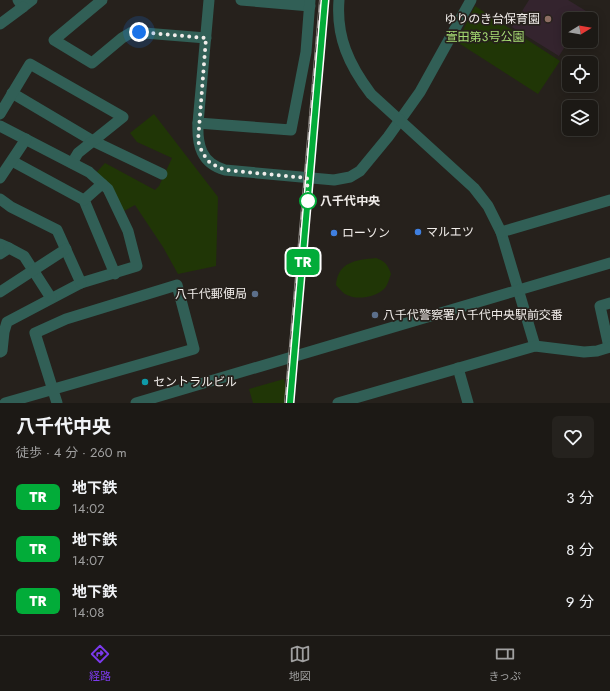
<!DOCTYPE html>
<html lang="ja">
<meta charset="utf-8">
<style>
:root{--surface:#1c1915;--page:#25221e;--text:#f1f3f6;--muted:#a0a0a0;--line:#3a3834;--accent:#7c3aed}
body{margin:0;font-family:Jost,"Noto Sans JP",sans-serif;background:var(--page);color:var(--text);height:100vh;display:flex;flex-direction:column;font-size:15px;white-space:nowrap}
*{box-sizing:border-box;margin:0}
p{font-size:13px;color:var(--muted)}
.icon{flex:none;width:22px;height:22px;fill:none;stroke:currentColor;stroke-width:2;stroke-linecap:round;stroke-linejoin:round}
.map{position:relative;height:403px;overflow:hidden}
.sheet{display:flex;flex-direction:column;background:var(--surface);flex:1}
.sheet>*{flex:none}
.badge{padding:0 8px;border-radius:6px;font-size:14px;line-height:26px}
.needle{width:26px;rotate:79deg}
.buttons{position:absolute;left:562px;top:12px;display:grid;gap:8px}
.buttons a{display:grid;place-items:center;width:36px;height:36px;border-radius:6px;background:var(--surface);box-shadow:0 2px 10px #0003,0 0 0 1px var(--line);font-size:20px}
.you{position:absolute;width:20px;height:20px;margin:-10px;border:3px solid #fff;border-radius:50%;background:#1a73e8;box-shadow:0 0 0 6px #1a73e833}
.map>.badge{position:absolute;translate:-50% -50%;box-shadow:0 0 0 2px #fff}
.round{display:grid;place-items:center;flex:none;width:42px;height:42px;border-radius:6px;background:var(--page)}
.summary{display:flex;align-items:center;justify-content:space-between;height:68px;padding:0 16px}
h1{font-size:19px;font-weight:700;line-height:30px}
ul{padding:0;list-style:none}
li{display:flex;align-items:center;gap:12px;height:52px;padding:0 16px}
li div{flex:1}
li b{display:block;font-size:15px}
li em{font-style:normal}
li .badge{min-width:44px;font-weight:700;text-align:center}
.tab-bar{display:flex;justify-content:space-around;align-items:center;height:56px;border-top:1px solid var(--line);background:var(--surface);font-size:11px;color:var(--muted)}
.tab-bar a{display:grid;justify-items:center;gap:2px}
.tab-bar .current{color:var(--accent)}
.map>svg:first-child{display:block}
.education{fill:#34242e}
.green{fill:#203606}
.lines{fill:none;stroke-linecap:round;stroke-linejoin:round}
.minor{stroke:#315f56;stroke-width:11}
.rail-casing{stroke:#908c88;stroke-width:4}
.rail{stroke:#26211c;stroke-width:2.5;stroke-dasharray:8;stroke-linecap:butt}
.line-casing{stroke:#fff;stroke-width:9}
.line{stroke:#02ac39;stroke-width:6}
.walk{stroke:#f0ece9;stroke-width:4;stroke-dasharray:0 7.2}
.education-dot{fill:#8d6e63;stroke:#26211c;stroke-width:1.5}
.stop-dot{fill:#fff;stroke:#02ac39;stroke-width:2}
.shop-dot{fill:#3f7fe0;stroke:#26211c;stroke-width:1.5}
.service-dot{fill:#5c6f8a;stroke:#26211c;stroke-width:1.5}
.culture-dot{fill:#0f9aa8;stroke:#26211c;stroke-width:1.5}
.labels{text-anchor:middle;stroke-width:3.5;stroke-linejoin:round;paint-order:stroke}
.poi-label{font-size:12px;fill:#f0ece9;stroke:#26211c;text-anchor:start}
.park-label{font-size:12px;fill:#a7dd73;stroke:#26211c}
.stop-label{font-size:12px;font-weight:bold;fill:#f0ece9;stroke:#26211c;text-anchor:start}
</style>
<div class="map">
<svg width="610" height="403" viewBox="0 0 610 403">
<rect width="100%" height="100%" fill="#26211c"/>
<path class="education" d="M529,0h39l18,11 -4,8h-13v21l-10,16 -47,-29z"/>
<g class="green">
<path d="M475,6l85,55 -22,33 -81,-52z"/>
<path d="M154,114l64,83 -2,69 -38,8 -15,-27 -28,-42 -11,6 -28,-38 9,-10 50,27 4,-4 13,-28 -35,-16 -7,-9z"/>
<path d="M376,258c9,3 12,7 15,16 -2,5 -3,11 -7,15 -8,8 -28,12 -39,5 -3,-2 -6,-6 -9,-9 2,-23 19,-25 40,-27z"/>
<path d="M284,379l5,24h-36l-4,-14z"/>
</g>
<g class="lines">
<g class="minor">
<path d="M18,0l5,7 9,-7"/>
<path d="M102,0l-48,40 38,23 30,-25 10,-6 74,6"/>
<path d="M209,0l-11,123c-1,22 3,40 27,47l109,10 16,-3 10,-6 28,-34 32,-45 51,-92"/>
<path d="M241,0l69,6"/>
<path d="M339,0c-3,37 10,65 32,94l103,94 14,18 13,26 34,114"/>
<path d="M0,24l23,-17"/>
<path d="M12,93l81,48 69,33"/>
<path d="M0,114l30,-50 93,53 -45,36 -6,10"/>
<path d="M198,123l93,7 15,-78 4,-52"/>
<path d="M0,126l89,46 19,17 20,42 9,35 -56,17 -74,39 -3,10 -2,19 -2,1"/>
<path d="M12,161l72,39 31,74"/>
<path d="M0,178l26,-39"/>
<path d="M0,199l11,8 46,23 24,53"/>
<path d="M84,200l18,-16"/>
<path d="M501,232l109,-32"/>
<path d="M0,244l9,4 -9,6"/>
<path d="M9,248l15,8 27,42"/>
<path d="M0,292l66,-43"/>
<path d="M609,347l-9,-41 10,-3"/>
<path d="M458,368l10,35"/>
<path d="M5,403l189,-54 -17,-64 -111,34 -31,14 22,70"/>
<path d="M136,403l474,-140"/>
<path d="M338,403l197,-57 49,6 13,-1 13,-4"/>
</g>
<g class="rail-casing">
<path id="rail" d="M286,403l35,-403"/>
</g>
<use href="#rail" class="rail"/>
</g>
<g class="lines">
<g class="line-casing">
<path id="line" d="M290,403l35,-403"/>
</g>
<use href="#line" class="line"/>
<path class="walk" d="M139,32l67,6 -8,103 4,11 6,9 6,4 11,5 82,8 1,23"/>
</g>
<circle class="education-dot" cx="548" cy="19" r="4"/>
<circle class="stop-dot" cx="308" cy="201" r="8"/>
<g class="shop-dot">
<circle cx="418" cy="232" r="4"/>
<circle cx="334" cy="233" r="4"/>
</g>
<g class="service-dot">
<circle cx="255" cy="294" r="4"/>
<circle cx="375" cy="315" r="4"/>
</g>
<circle class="culture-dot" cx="145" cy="382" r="4"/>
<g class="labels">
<g class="poi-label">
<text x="540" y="23" text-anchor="end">ゆりのき台保育園</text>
<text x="426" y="236">マルエツ</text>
<text x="342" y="237">ローソン</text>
<text x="247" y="298" text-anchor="end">八千代郵便局</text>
<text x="383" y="319">八千代警察署八千代中央駅前交番</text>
<text x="153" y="386">セントラルビル</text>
</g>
<g class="park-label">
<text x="485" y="41">萱田第３号公園</text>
</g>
<g class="stop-label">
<text x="320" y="205">八千代中央</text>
</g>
</g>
</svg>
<div class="buttons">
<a><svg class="needle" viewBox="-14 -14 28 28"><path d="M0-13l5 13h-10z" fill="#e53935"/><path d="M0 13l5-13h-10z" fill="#a0a0a0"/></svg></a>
<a><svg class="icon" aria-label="locate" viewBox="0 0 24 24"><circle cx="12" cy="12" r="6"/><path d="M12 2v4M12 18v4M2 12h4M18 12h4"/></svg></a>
<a><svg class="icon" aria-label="layers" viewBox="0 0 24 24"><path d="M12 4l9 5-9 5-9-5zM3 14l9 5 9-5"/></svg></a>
</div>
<div class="you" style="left:139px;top:32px"></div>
<b class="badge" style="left:303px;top:262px;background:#02ac39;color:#fff">TR</b>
</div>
<section class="sheet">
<div class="summary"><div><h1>八千代中央</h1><p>徒歩 · 4 分 · 260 m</p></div><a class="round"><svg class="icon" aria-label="heart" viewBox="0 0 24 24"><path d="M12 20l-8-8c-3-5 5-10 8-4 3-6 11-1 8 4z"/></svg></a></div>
<ul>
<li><span class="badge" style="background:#02ac39;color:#fff">TR</span><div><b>地下鉄</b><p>14:02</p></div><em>3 分</em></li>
<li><span class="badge" style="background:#02ac39;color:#fff">TR</span><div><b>地下鉄</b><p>14:07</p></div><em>8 分</em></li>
<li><span class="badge" style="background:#02ac39;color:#fff">TR</span><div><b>地下鉄</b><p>14:08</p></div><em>9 分</em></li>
</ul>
</section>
<nav class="tab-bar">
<a class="current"><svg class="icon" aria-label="directions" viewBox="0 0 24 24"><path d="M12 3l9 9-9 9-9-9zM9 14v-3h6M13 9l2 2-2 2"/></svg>経路</a>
<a><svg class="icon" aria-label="map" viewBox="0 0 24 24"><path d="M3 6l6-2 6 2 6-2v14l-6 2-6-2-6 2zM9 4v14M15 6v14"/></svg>地図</a>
<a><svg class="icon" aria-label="tickets" viewBox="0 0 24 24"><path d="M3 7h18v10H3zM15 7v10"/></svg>きっぷ</a>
</nav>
